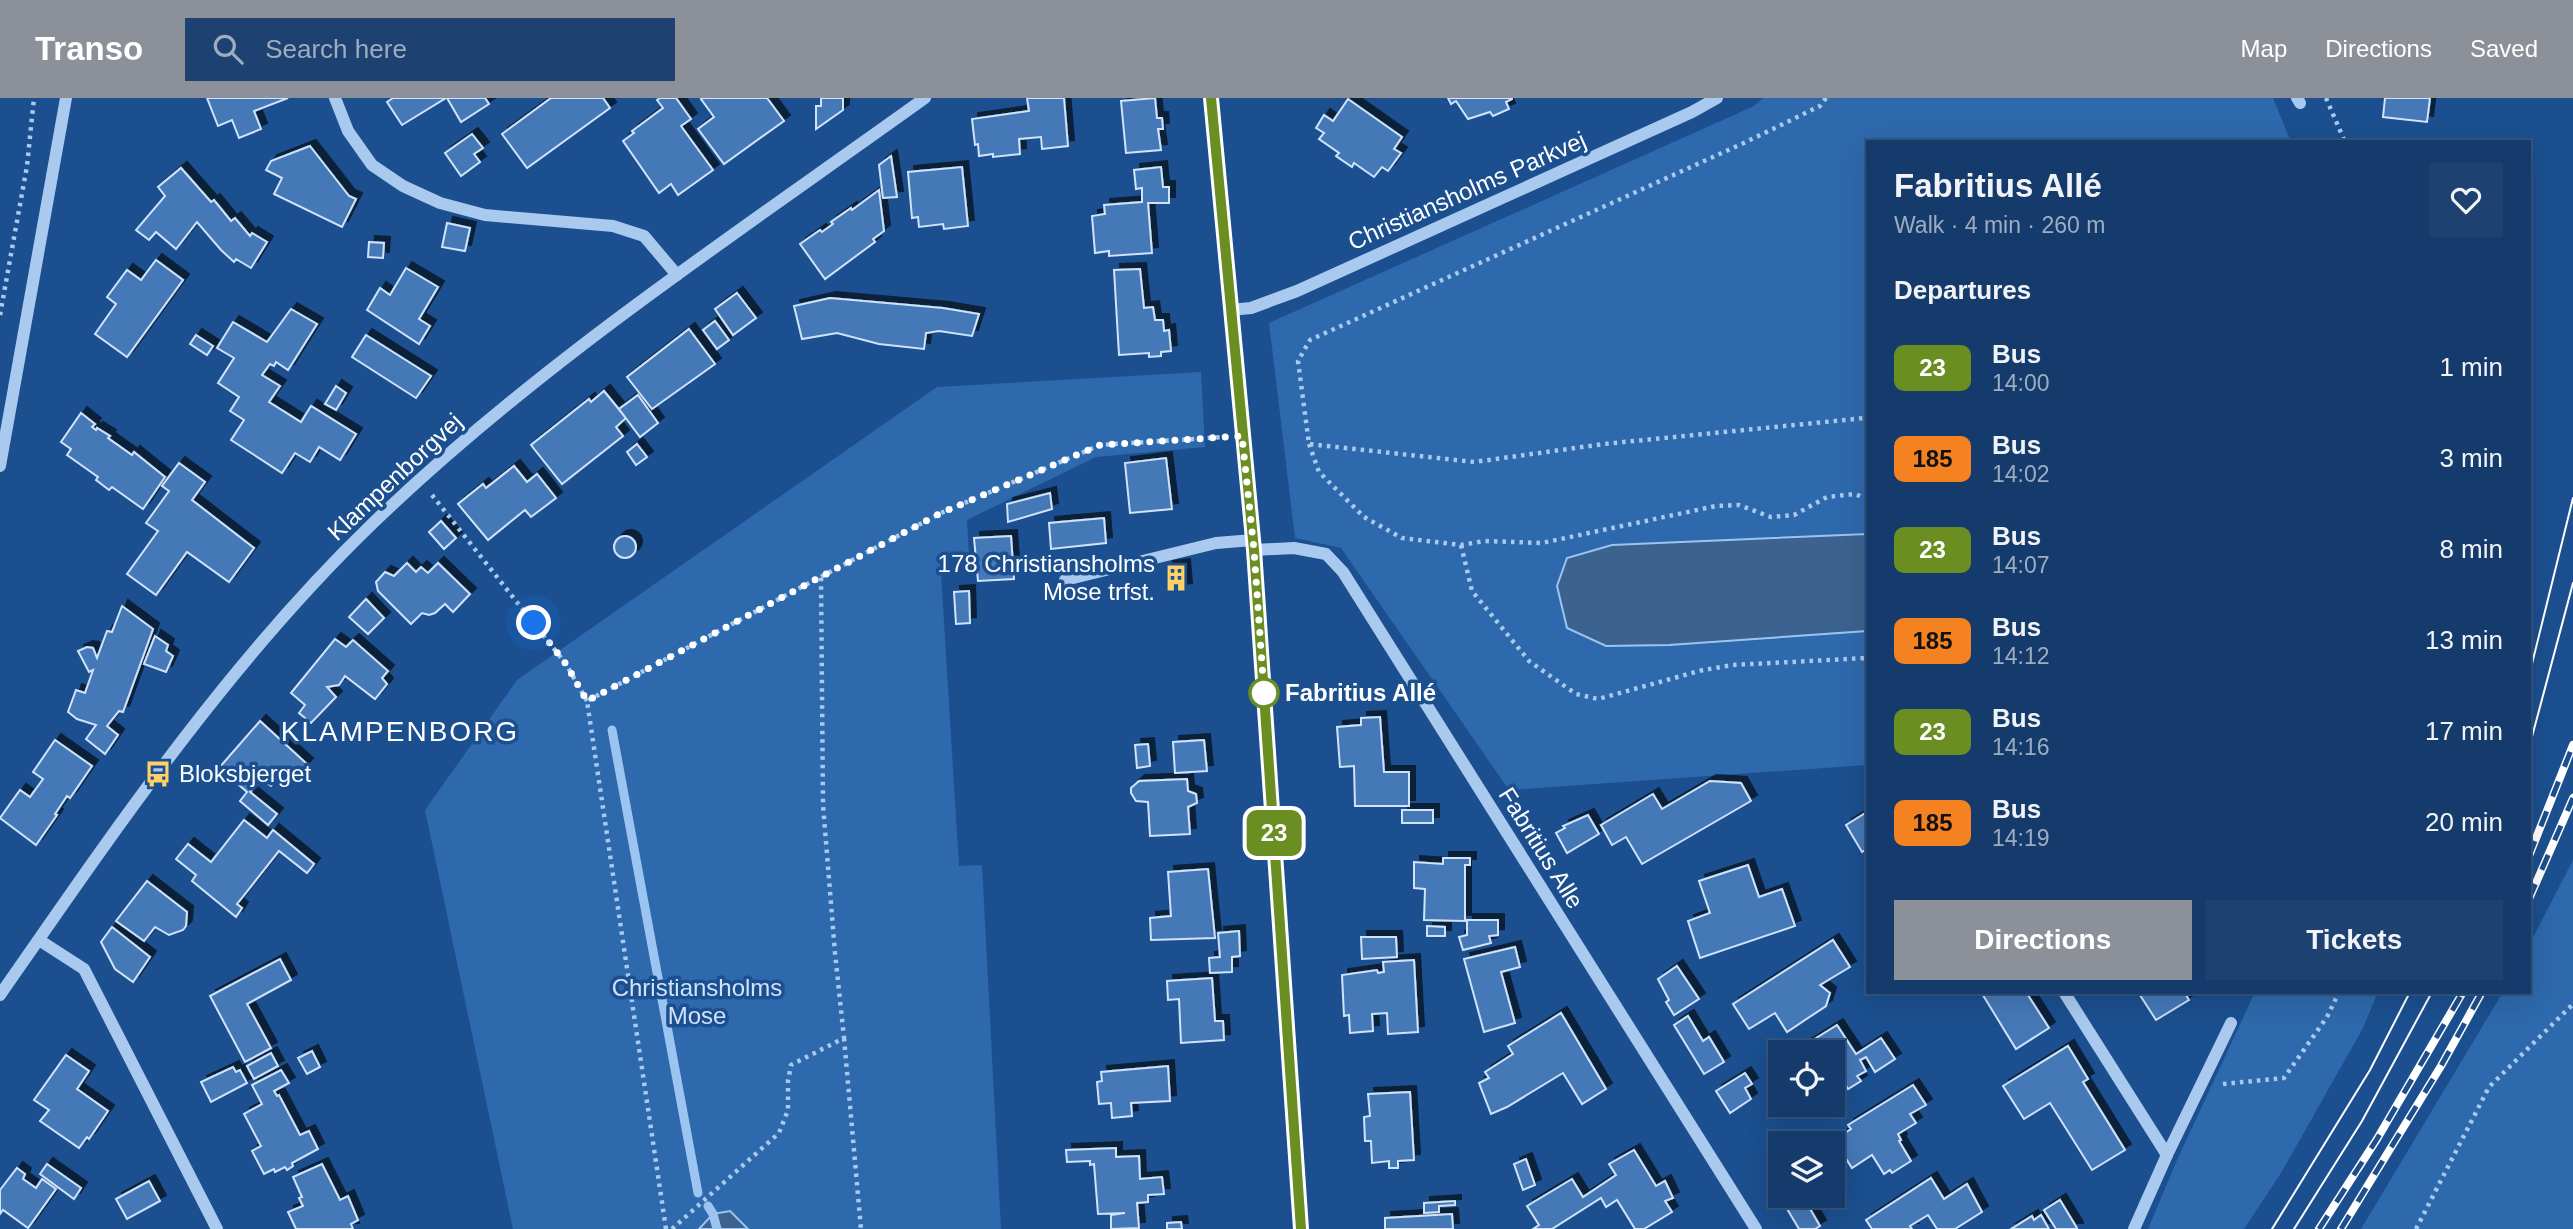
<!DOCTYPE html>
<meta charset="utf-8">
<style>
:root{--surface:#143b6b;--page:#1d4271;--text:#f1f3f6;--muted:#9dadc1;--line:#33557e;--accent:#8c9099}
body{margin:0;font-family:Helvetica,sans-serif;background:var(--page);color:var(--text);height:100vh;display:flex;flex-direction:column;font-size:26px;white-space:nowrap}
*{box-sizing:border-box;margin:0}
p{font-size:23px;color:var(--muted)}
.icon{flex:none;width:38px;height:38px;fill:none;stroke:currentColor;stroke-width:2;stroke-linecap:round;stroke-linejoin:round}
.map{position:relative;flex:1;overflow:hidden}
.sheet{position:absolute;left:1866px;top:42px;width:665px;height:854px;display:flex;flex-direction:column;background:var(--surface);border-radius:0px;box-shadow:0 7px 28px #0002,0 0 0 2px var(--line)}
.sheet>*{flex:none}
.badge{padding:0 14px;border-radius:10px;font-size:24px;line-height:46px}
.tools{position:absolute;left:1768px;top:942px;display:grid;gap:14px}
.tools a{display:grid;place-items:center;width:77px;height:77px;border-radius:0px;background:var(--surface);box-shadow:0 7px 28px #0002,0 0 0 2px var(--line);font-size:35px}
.you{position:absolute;width:35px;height:35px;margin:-18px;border:5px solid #fff;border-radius:50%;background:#1a73e8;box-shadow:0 0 0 10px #1a73e833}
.map>.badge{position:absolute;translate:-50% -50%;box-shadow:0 0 0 4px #fff}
h2{padding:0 28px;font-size:26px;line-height:63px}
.round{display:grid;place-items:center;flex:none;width:74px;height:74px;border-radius:0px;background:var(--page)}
.head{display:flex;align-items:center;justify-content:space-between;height:119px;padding:0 28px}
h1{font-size:33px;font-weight:700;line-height:52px}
.action{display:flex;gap:14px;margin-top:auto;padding:14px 28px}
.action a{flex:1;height:80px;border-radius:0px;background:var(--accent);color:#fff;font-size:28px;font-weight:700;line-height:80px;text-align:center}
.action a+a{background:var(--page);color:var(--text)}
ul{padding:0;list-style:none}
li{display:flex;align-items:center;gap:21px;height:91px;padding:0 28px}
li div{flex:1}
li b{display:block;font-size:26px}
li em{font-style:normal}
li .badge{min-width:77px;font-weight:700;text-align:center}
header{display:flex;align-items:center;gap:42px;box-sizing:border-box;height:98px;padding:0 35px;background:var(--accent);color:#fff}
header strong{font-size:33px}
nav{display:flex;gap:38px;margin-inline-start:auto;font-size:24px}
.search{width:490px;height:63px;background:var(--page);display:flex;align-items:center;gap:18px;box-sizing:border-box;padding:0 24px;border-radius:0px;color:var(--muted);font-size:26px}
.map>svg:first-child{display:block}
.green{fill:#2e69ad}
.water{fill:#3c6290;stroke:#9cc4f0;stroke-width:2}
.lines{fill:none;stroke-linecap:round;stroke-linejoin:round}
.stream{stroke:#9cc4f0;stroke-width:9}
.building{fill:#4478b7;stroke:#cfe3fa;stroke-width:2;filter:url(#shadow)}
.path{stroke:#a9c9ee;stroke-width:4.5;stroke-dasharray:3.5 5;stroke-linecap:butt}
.minor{stroke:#a9c9ee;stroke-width:12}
.tram{stroke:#fff;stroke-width:2}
.rail-casing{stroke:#fff;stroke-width:8}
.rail{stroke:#1b4f8f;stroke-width:5;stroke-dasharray:16;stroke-linecap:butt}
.line-casing{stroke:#fff;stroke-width:16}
.line{stroke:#6b8e23;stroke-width:10}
.walk{stroke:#fff;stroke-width:7;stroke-dasharray:0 12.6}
.stop-dot{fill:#fff;stroke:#6b8e23;stroke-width:3.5}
.labels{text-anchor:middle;stroke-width:7;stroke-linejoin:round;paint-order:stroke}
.street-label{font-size:24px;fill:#fff;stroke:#1b4f8f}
.poi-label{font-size:24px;fill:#fff;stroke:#1b4f8f;text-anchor:end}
.stop-label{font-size:24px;font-weight:bold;fill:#fff;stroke:#1b4f8f;text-anchor:start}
.park-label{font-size:24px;fill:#cfe3fa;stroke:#1b4f8f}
.quarter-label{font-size:28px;letter-spacing:2px;fill:#fff;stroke:#1b4f8f}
</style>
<header>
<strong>Transo</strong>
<div class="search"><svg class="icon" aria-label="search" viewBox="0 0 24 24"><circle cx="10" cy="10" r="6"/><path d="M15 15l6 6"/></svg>Search here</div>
<nav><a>Map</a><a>Directions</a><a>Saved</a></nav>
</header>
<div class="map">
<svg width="2573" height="1131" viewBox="0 0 2573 1131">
<defs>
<filter id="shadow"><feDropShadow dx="6" dy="-6" stdDeviation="0" flood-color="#0009"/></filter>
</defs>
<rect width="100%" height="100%" fill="#1b4f8f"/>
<g class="green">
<path d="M1763,0h510l18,44h-424v623l-358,25 -168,-242 -46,-10 -26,-215 485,-217z"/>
<path d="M1201,274l4,75 -109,10 -129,63 2,34 -29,3 19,309 23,-1 19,364h-488l-88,-419 92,-130 420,-293z"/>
<path d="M2573,762v369h-212l142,-237h26v-47z"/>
<path d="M2255,894h123l-15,36 -82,145 -37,56h-96l29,-69z"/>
</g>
<g class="water">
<path d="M1867,436v97l-198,14 -63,1 -39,-18 -10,-42 10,-28 45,-13z"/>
<path d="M730,1113l18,18h-49l14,-15z"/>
</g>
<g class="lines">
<g class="stream">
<path d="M612,632l86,463"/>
<path d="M708,1108l5,8 4,15"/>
</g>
</g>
<g class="building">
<path d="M207,0h81l-34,13 7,18 -22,9 -7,-18 -14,6z"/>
<path d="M393,0h53l-44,27 -15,-23z"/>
<path d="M447,0h38l4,6 -28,18z"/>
<path d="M551,0h52l7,10 -83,60 -25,-34z"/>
<path d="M660,0h16l15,21 -10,7 32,44 -35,25 -7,-11 -12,9 -36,-52 11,-8 -2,-2 31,-23 -6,-8z"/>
<path d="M703,0h64l17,23 -60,43 -26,-35 16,-12 -13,-18z"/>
<path d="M821,0h22v12l-27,19v-23h5z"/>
<path d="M1027,0h37l4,48 -26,3 -1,-12 -22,2 1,15 -27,3v-3l-14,2 -1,-12 -3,1 -3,-26 57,-8z"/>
<path d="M1155,0l2,20h5l1,11h-5l3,21 -35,3 -5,-52z"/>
<path d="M1448,0h64v1l-6,3 3,7 -16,7 -3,-4 -22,7 -12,-18 -5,3z"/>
<path d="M2385,0h45l-3,24 -44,-5z"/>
<path d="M1348,1l54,38 -8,12 7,4 -13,18 -6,-4 -8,10 -20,-14 -2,4 -16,-11 3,-3 -20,-14 5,-6 -8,-5 8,-13 9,6z"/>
<path d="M472,36l11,14 -9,6 6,8 -19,14 -16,-23z"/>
<path d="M310,48l39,50 7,3 -14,28 -68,-33 8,-16 -16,-8 5,-9z"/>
<path d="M891,58l6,41 -14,1 -4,-33z"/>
<path d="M962,69l6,59 -24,3 -1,-5 -24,3 -1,-10 -6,1 -4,-46z"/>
<path d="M1161,69l2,20h6v16h-21l4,50 -43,3v-5l-14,2 -3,-37 13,-2 -1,-9 38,-3v-14l-6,1 -2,-19z"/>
<path d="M181,70l30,34 3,-2 17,21 4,-3 15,18 2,-3 15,9 -16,26 -15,-9 -2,3 -13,-12 -24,-28 -21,27 -20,-17 -7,8 -13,-10 29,-34 -7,-9z"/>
<path d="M879,92l5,41 -11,8 2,3 -50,37 -25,-35 20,-14 2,2 11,-8 -2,-2 20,-14 1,2z"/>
<path d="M447,125l23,5 -5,23 -23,-4z"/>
<path d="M369,144l15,1 -1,15 -15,-1z"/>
<path d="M156,162l27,20 -56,77 -32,-23 21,-30 -9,-7 20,-27 14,10z"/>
<path d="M406,170l32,19 -19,32 11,7 -11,18 -52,-34 13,-22 10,7z"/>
<path d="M1140,171l4,39 9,-1 2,13h8l1,11 5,-1 2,21 -10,1v4l-12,1v-4l-30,2 -5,-85z"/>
<path d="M737,195l19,25 -23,17 -18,-26z"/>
<path d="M830,200l113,10 36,6 -7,22 -33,-5 -13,2 -2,16 -45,-5 -42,-11 -35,6 -8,-33z"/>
<path d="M291,211l26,15 -29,46 -12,-8 -2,4 -4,-2 -8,11 18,11 -11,16 32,20 10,-16 45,28 -16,26 -21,-13 -9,15 -15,-9 -13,20 -51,-33 13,-20 -14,-9 9,-14 -21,-14 16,-25 -17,-10 16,-26 34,20z"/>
<path d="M715,223l14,19 -12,9 -14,-19z"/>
<path d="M689,231l26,35 -63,45 -25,-32z"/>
<path d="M196,237l17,11 -6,9 -17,-11z"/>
<path d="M366,237l65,41 -15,22 -64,-41z"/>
<path d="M336,288l10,7 -10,17 -11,-6z"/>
<path d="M604,293l22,27 -10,9 7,9 -61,48 -31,-39 58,-46 2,3z"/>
<path d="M638,297l20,28 -18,14 -21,-28z"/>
<path d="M81,315l14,11 -3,3 4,3 1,-2 13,8 -2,2 24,17 2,-3 31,25 -22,32 -31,-22 -3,3 -13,-10 2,-3 -31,-22 4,-6 -10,-7z"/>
<path d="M637,346l10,13 -11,8 -9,-13z"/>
<path d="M1166,360l6,51 -42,4 -5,-50z"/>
<path d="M179,365l26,19 -13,18 62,48 -25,34 -42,-30 -31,43 -29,-21 31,-43 -12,-8 23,-32 -7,-5z"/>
<path d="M514,368l13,16 10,-8 19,24 -25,19 -6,-7 -37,30 -30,-36 25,-20 3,4z"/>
<path d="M1050,395l2,16 -44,13 -1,-18z"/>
<path d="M1104,420l2,25 -55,6 -2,-26z"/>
<path d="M441,423l15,17 -12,11 -15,-17z"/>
<path d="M1011,438l3,43 -36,2 -4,-43z"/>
<circle cx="625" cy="449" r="11"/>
<path d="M407,465l9,9 5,-5 7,6 10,-10 32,31 -17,18 -8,-8 -10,9 -6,2 -7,-2 -11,11 -33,-33 -2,-9 9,-10 9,4z"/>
<path d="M1184,467l2,24 -17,2 -2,-24z"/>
<path d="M969,493l1,32 -14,1 -2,-32z"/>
<path d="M366,501l18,19 -16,16 -19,-17z"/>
<path d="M122,508l31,23 -30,83 -4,-1 -12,15 11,9 -13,19 -19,-15 10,-14 -19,-6 -9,-7 8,-22 9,3 8,-23 -4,2 -11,-21 9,-4 6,1 4,10 10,-27 5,1z"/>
<path d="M155,538l13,9 -2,6 7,5 -7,16 -22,-8z"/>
<path d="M335,541l11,8 7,-7 35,31 -6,7 5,6 -12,15 -30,-23 -6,9 -12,2 9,10 -25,26 -12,-10 6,-8 -14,-12z"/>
<path d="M1380,619l4,55h25v34h-54l-1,-40 -14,1 -3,-40 24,-2v-7z"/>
<path d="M260,623l47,43 -13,15 -10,-8 -13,15 -9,-7 -12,13 27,22 -9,11 -28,-24 7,-9 -28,-24z"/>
<path d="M55,642l37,26 -22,32 -3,-2 -12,18 2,1 -21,30 -36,-27 20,-28 10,7 13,-18 -10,-7z"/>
<path d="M1204,642l3,31 -32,2 -2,-31z"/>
<path d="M1148,646l2,22 -13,2 -2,-23z"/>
<path d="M1187,681l1,12 8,3 1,9 -9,4 2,27 -40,2 -2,-34 -12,-1 -5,-8v-5l8,-7z"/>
<path d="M1710,683l31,2 10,18 -109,63 -16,-27 -14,8 -11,-20 52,-31 9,15z"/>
<rect x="1402" y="712" width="31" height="13"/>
<path d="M1867,714v37l-5,3 -16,-27z"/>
<path d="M1588,717l11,19 -32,19 -11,-20 9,-5 -2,-2z"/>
<path d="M244,722l23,18 6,-8 41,34 -7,9 -28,-22 -42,53 5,4 -6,9 -44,-36 4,-6 -20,-16 12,-15 23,18z"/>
<path d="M1443,760h27v7h-5v56l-41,-1 1,-31 -11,-1v-26l29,2z"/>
<path d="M1748,767l11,32 23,-8 13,37 -95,32 -12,-37 22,-8 -11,-32z"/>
<path d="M1208,771l7,69 -64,2 -1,-22 21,-2 -3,-44z"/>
<path d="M147,783l40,31 -1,14 -3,4 -14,5 -14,-8 -11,14 -28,-20z"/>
<path d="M1467,822h31v15l-9,1 2,7 -28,7 -4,-13 8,-2z"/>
<path d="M1427,828l18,1v9h-18z"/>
<path d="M112,829l38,30 -17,25 -18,-13 -14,-27z"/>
<path d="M1239,833l1,25 -8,1v15l-22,1 -1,-15 11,-1 -2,-24z"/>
<path d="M1361,839h35l1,20 -35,2z"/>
<path d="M1833,842l17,27 -30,18 10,8 -4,13 -39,26 -12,-19 -26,16 -16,-25z"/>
<path d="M1515,849l5,20 -19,5 14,51 -31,9 -20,-73z"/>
<path d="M280,861l11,21 -44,24 24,44 -26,14 -35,-66z"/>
<path d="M1414,862l4,72 -30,2 -1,-21 -15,1 1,17 -23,2 -1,-18 -5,1 -2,-41 35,-5 1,3 6,-1 -1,-10z"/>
<path d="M1677,868l22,33 -25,16 -8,-13 3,-2 -11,-21z"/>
<path d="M1212,880l3,43h8l1,19 -43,3 -2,-44 -11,1 -1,-19z"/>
<path d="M1981,894h45l23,36 -33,21z"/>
<path d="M2138,894h46l5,8 -33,20z"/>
<path d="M1561,915l45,76 -24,15 -19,-31 -56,34 -16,7 -12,-31 10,-5 -4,-6 28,-18 -5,-8z"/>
<path d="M1688,918l15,25 6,-4 15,25 -20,12 -30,-49z"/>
<path d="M1837,927l19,29 25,-16 14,21 -20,13 -9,-15 -6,3 6,11 -9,5 4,5 -13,8 -3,-5 -9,6 -4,-6v-32h-38z"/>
<path d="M2068,948l20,33 -5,3 42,68 -33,20 -42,-67 -26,16 -21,-33z"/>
<path d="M312,953l8,16 -13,7 -9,-16z"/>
<path d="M271,955l7,13 -24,13 -7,-13z"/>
<path d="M66,957l23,16 -12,18 31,22 -19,28 -2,-2 -8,11 -39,-27 9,-11 -15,-10z"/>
<path d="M1168,968l2,35 -39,2 1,13 -20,2 -1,-15 -12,1 -2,-22 5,-1 -1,-9z"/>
<path d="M233,969l3,5 4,-2 7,13 -36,19 -10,-20z"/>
<path d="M281,972l8,13 -15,8 3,5 2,-1 21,40 9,-4 9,18 -26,14 1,3 -6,4 -2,-3 -10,5 -1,-3 -10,5 -12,-23 9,-5 -17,-32 18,-10 -10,-19z"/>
<path d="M1745,975l7,11 -7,4 6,11 -21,14 -14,-22z"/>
<path d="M1913,987l13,20 -16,9 6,9 -18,11 3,6 -2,1 12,20 -19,12 -2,-3 -6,4 -12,-19 -20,13 -18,-28 17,-11 -3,-4z"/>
<path d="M1410,994l4,68 -16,1v7h-9v-7l-17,2 -1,-22h-6l-1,-24 6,-1 -2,-22z"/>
<path d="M1116,1050v9l23,-1 1,23 22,-2 2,17 -16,1v7l-11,1 2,25 -28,1v-14l14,-2 -27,1 -4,-50 -4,1v-4l-23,1 -1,-12z"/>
<path d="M1634,1052l22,36 9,-5 8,17 -8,3 7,11 -28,17h-9l-18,-29 -11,7 -5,-9 -49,31h-19l6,-4 -12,-19 45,-27 11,18 33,-22 -7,-11z"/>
<path d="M1526,1061l9,26 -12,5 -9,-26z"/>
<path d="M47,1066l34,24 -7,11 -34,-25z"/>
<path d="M322,1066l18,36 8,-4 10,24 -7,4 2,5h-57l-8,-17 15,-6 -4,-8 3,-1 -9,-20z"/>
<path d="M17,1070l8,6 -2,5 13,9 6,-9 14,10 -28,39 -25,-18 -3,4v-24z"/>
<path d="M1931,1080l13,21 23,-15 15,28 -27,17h-18l-9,-14 -18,11 2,3h-40l-6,-9z"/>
<path d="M149,1083l11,20 -33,18 -11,-20z"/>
<path d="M1783,1097h19l18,31 -5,3h-16l-19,-32z"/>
<path d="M2060,1102l17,28v1h-21l-12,-19z"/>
<path d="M1455,1103v4l-16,1v6l-15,1v-10z"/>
<path d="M1452,1116l1,15h-68v-11z"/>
<path d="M2041,1117l8,14h-38l21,-13 2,4z"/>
<path d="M1181,1124l1,7h-15v-6z"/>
</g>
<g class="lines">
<g class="path">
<path d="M1826,0l-6,8 -74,36 -436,198 -12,21 11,83 165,18 130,-18 261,-26"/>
<path d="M2326,0l19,44"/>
<path d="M0,217l27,-149 7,-68"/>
<path d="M1309,346l10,28 45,45 38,21 59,7 24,-4 57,2 174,-37 23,-1 32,12 23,-2 33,-18 28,-3 12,5"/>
<path d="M432,397l134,169 21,37"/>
<path d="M1461,447l11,46 57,70 47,33 22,5 105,-29 30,-5 134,-7"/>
<path d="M844,940l17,191"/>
<path d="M2223,986l61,-6 43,-61 12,-25"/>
<path d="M666,1131l-79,-528 354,-188 159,-68 124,-8"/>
<path d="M672,1131l107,-96 9,-23v-29l3,-16 53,-27 -9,-85 -12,-148 -2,-228"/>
<path d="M2416,1131l73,-142 83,-82"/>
</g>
<g class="minor">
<path d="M335,0l13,33 24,34 31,21 37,17 45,12 128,11 31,10 33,39"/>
<path d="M1211,0l43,452 47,679"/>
<path d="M2297,0l3,5"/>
<path d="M1230,212l21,-2 46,-17 395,-179 25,-14"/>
<path d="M0,368l66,-368"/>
<path d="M1254,452l40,-2 32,6 17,18 413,657"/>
<path d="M1065,482l151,-37 37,-3"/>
<path d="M39,842l45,29 133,260"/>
<path d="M2064,894l103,163 -33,74"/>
<path d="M0,897c114,-164 228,-332 372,-471 168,-162 364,-290 553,-426"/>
<path d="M2167,1057l64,-132"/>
</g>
<g class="tram">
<path d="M2529,578l44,-178"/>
<path d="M2529,650l44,-165"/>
<path d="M2272,1131l98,-159 40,-78"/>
<path d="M2294,1131l68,-108 70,-129"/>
</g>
<g class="rail-casing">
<g id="rail">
<path d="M2529,758l44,-111"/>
<path d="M2529,801l44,-101"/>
<path d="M2319,1131l58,-90 86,-147"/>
<path d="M2341,1131l100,-163 41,-74"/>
</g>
</g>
<use href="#rail" class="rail"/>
</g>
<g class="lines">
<g class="line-casing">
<path id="line" d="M1211,0l43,452 47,679"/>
</g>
<use href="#line" class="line"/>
<path class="walk" d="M534,525l32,41 21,37 354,-188 159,-68 142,-9 12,114 10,143"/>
</g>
<defs>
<g id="building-bare" transform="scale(2.1)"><path d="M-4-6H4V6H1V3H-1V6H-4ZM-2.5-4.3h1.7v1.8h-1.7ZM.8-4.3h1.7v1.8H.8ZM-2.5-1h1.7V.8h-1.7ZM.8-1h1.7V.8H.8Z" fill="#ffd166" stroke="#1b4f8f" stroke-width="2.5" paint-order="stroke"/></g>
<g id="bus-bare" transform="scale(2.1)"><path d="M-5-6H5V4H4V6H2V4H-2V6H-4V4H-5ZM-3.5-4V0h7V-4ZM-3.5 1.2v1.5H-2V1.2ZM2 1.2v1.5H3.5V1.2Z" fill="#ffd166" stroke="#1b4f8f" stroke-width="2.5" paint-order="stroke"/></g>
</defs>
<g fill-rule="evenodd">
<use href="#building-bare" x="1176" y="480"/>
<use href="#bus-bare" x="158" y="676"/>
</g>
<circle class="stop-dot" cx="1264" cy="595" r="14"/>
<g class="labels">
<g class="street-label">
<text transform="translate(1467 93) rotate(-24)" y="8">Christiansholms Parkvej</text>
<text transform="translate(395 379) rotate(-43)" y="8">Klampenborgvej</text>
<text transform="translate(1541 750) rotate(58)" y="8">Fabritius Alle</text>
</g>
<g class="poi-label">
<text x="1155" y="474">178 Christiansholms<tspan x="1155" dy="28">Mose trfst.</tspan></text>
<text x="179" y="684" text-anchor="start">Bloksbjerget</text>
</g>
<g class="stop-label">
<text x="1285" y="603">Fabritius Allé</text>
</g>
<g class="park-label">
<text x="697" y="898">Christiansholms<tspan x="697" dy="28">Mose</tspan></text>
</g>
<g class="quarter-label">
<text x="400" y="643">KLAMPENBORG</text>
</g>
</g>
</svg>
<div class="tools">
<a><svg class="icon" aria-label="locate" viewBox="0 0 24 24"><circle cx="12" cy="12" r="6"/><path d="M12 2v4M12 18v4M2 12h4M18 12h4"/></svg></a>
<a><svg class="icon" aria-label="layers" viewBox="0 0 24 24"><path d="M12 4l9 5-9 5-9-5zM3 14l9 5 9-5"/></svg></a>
</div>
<div class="you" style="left:534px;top:525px"></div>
<b class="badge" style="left:1274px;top:735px;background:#6b8e23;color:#fff">23</b>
<section class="sheet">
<div class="head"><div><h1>Fabritius Allé</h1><p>Walk · 4 min · 260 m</p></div><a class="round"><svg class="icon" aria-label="heart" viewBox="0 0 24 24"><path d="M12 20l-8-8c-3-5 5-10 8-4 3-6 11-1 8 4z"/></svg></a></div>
<h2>Departures</h2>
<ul>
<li><span class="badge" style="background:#6b8e23;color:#fff">23</span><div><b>Bus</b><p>14:00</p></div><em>1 min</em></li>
<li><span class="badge" style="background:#f58220;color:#111">185</span><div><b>Bus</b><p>14:02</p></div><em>3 min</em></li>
<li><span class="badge" style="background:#6b8e23;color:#fff">23</span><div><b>Bus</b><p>14:07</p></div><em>8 min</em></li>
<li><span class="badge" style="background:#f58220;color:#111">185</span><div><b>Bus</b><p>14:12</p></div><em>13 min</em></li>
<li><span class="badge" style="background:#6b8e23;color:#fff">23</span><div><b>Bus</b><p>14:16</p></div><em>17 min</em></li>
<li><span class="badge" style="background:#f58220;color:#111">185</span><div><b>Bus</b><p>14:19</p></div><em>20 min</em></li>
</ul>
<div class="action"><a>Directions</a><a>Tickets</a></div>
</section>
</div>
